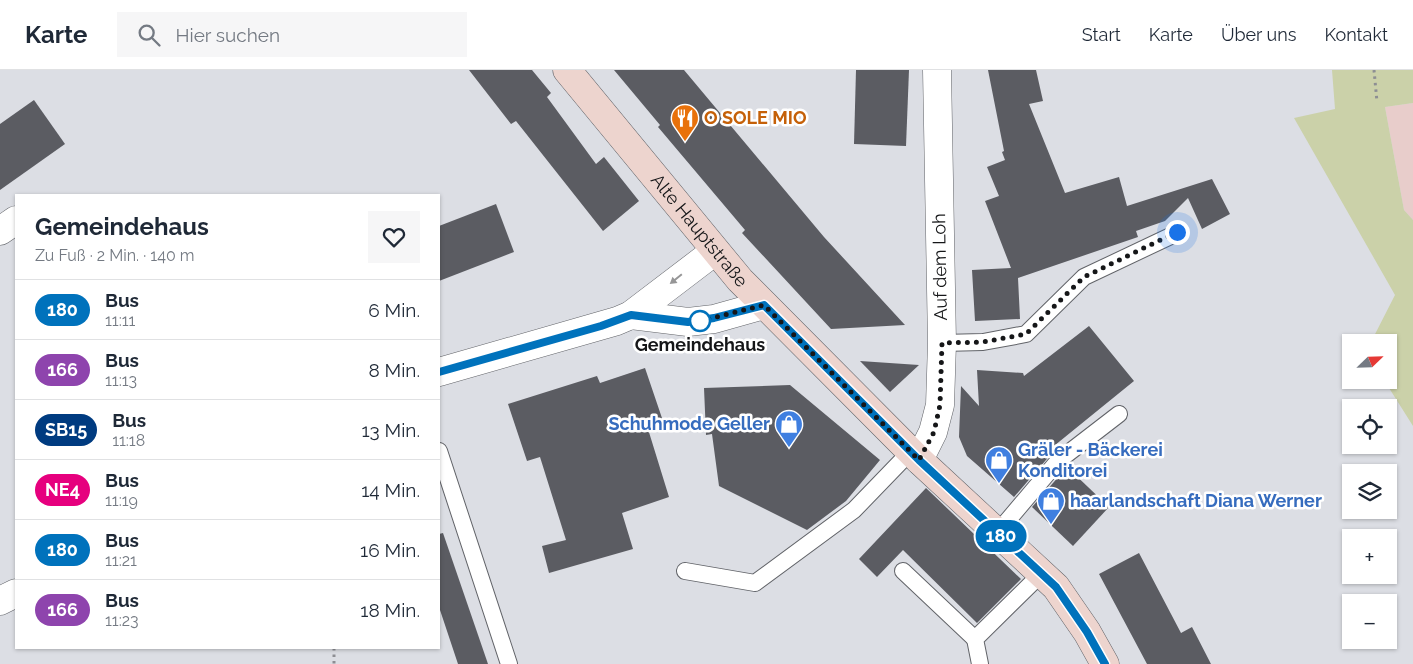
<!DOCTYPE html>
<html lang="de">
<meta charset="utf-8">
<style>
:root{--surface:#fff;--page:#f6f6f7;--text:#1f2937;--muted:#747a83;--line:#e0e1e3}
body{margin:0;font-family:Raleway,sans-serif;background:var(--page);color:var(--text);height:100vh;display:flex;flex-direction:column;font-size:19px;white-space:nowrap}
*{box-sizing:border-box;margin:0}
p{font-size:16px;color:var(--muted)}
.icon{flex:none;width:28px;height:28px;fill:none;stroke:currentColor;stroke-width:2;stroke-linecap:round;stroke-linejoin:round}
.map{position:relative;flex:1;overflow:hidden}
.drawer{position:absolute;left:15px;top:124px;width:425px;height:455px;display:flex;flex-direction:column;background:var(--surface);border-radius:0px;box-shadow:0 1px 4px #0004}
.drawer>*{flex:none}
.badge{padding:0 10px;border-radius:16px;font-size:18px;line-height:32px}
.needle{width:32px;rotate:67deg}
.tools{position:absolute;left:1342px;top:264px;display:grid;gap:10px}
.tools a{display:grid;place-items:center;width:55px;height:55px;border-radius:0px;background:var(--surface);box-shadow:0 1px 4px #0004;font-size:25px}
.you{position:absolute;width:25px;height:25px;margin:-12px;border:4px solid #fff;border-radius:50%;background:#1a73e8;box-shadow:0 0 0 8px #1a73e833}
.map>.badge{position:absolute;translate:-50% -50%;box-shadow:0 0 0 2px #fff}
.round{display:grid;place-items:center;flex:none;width:52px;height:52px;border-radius:0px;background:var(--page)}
.headline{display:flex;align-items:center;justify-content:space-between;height:85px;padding:0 20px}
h1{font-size:24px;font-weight:700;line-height:38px}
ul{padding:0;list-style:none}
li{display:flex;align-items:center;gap:15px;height:60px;padding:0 20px;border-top:1px solid var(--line)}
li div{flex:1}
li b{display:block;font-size:19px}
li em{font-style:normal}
li .badge{min-width:55px;font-weight:700;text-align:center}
header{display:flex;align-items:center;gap:30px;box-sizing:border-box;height:70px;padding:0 25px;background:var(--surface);border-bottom:1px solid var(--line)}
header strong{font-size:24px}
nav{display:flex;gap:28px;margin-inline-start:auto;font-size:18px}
.search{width:350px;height:45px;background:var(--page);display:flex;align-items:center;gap:12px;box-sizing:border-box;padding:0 18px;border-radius:0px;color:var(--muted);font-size:19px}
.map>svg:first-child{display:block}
.education{fill:#e8cdcb}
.green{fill:#cbd1a9}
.building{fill:#5b5c62}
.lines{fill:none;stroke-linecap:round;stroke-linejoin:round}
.service-casing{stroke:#616368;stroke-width:18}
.minor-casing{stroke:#616368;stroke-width:29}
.tertiary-casing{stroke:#616368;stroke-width:29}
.secondary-casing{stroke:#616368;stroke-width:29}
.path{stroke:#8d8e93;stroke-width:3;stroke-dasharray:2.5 4;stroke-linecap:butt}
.service{stroke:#fff;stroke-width:16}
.minor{stroke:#fff;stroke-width:28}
.tertiary{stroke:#fff;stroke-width:28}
.secondary{stroke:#edd4ce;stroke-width:28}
.oneway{fill:#969697}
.line-casing{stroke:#fff;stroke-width:11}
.line{stroke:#0072bc;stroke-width:8}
.walk{stroke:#151618;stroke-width:5;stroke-dasharray:0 9}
.stop-dot{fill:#fff;stroke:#0072bc;stroke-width:2.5}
.labels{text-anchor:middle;stroke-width:5;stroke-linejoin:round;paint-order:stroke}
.food-label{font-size:18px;font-weight:bold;fill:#c56008;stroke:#fff;text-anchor:start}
.street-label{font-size:18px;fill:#151618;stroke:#fff}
.stop-label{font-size:18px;font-weight:bold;fill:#151618;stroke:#fff}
.shop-label{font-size:18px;font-weight:bold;fill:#366cbe;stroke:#fff;text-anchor:start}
</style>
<header>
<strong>Karte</strong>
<div class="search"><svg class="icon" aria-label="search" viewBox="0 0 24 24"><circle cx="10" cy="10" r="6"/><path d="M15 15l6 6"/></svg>Hier suchen</div>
<nav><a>Start</a><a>Karte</a><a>Über uns</a><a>Kontakt</a></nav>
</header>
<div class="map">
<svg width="1413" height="594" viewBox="0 0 1413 594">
<rect width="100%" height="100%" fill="#dcdee4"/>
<path class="education" d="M1413,33v117l-9,-10 -19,-103z"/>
<path class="green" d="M1332,0h81v33l-28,4 19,103 9,10v206l-29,-46h5v-38h-18l24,-47 -101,-177 41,-9z"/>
<g class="building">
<path d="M469,0h63l19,23 -4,4 49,67 8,-7 35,44 -36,30 -87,-110 -5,3z"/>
<path d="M614,0h70l140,167 81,88 -74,4 -89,-96 3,-3 -87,-103 2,-2z"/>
<path d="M856,0h53l-3,76 -52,-2z"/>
<path d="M988,0h48l7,31 -14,3 36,89 54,-16 8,29 85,-27 18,35 -28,15 -14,-31 -23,23 -29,10 2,6 -120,41 2,41 -45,2 -3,-51 39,-2 -26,-67 14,-5 -12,-29 18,-7 -3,-8 2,-1z"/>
<path d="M34,30l31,44 -65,46v-66z"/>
<path d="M496,134l18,48 -75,29v-55z"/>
<path d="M1089,256l45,55 -85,69 3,3 -38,44 -47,-41 -8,-19 2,-51 18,20 -2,-36 46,3 1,3z"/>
<path d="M860,291l59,4 -29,27z"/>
<path d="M645,298l19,56 -16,5 21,68 -47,16 11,36 -84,24 -7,-27 24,-6 -26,-83 -13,4 -19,-57 89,-28 3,7z"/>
<path d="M790,315l90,75 -34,41 -39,29 -88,-44 -7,-52 -6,1 -2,-47z"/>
<path d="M1067,397l42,40 -36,39 -41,-39z"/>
<path d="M926,418l95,91 -44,44 -74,-73 -26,27 -18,-18z"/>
<path d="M443,463l45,131h-30l-19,-57v-73z"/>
<path d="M1139,483l42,80 11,-6 19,37h-64l-48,-90z"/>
</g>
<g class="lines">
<g class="service-casing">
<g id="service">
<path d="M942,273l41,-1 43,-8 58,-57 93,-44"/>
<path d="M439,381l70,213"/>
<path d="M997,463l61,-72 61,-47"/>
<path d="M685,501l70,12 99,-73 57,-59"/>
<path d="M903,501l72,68"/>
<path d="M980,594l-5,-25 67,-66"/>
</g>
</g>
<g class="minor-casing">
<g id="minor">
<path d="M0,161l16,-11"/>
<path d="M919,390l14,-28 7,-27 2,-62 -5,-273"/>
</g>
</g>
<g class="tertiary-casing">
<g id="tertiary">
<path d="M631,245l57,7 26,-3 50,-14"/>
<path d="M439,302l178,-51 14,-6 84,-64"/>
<path d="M0,531l16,-8"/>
</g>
</g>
<g class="secondary-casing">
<g id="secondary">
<path id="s1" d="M567,0l173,210 179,180 137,127 31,45 18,32"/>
</g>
</g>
<g class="path">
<path d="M1374,0l3,32"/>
<path d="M334,578v16"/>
</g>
<use href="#service" class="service"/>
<use href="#minor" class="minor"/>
<use href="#tertiary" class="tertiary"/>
<use href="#secondary" class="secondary"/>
</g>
<defs><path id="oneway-solid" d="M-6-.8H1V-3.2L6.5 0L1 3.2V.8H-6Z" transform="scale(1.25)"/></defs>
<use class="oneway" href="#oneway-solid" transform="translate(676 209) rotate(141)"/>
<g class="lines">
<g class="line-casing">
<path id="line" d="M439,302l162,-46 30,-11 57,7 26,-4 50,-13 155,155 137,127 31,45 18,32"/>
</g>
<use href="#line" class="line"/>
<path class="walk" d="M700,251l64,-16 155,155 15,-28 6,-27 2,-62 41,-1 43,-8 58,-57 93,-45"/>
</g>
<defs>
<g id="restaurant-pin" transform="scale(1.4375)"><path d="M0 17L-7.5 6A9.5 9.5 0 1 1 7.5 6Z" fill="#e8710a" stroke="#fff"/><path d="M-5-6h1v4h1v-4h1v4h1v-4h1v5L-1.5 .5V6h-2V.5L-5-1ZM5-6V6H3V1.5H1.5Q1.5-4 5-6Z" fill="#fff"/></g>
<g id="shop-pin" transform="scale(1.4375)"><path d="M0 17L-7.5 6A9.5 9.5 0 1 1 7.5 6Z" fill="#3f7fe0" stroke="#fff"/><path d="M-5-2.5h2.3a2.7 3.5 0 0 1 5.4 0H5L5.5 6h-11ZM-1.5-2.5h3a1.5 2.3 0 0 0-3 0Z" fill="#fff"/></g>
</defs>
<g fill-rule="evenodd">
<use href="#restaurant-pin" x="685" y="48"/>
<use href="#shop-pin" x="789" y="354"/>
<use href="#shop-pin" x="999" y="390"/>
<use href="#shop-pin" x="1051" y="431"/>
</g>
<circle class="stop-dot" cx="700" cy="251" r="10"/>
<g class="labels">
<g class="food-label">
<text x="704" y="54">O SOLE MIO</text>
</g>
<g class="street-label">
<text dy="6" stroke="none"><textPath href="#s1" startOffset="208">Alte Hauptstraße</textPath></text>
<text transform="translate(940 197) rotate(-91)" y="6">Auf dem Loh</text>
</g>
<g class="stop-label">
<text x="700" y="281">Gemeindehaus</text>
</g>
<g class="shop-label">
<text x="770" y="360" text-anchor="end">Schuhmode Geller</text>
<text x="1018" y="386">Gräler - Bäckerei<tspan x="1018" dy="21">Konditorei</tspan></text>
<text x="1070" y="437">haarlandschaft Diana Werner</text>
</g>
</g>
</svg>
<div class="tools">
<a><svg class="needle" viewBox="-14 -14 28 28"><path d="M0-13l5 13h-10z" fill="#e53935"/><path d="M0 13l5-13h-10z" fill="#747a83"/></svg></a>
<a><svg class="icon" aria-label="locate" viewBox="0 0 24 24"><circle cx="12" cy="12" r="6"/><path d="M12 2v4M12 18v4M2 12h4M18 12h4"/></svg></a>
<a><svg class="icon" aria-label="layers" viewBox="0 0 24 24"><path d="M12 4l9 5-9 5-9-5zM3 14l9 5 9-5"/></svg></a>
<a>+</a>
<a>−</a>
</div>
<div class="you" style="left:1177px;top:162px"></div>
<b class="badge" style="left:1001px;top:466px;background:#0072bc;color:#fff">180</b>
<section class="drawer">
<div class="headline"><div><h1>Gemeindehaus</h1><p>Zu Fuß · 2 Min. · 140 m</p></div><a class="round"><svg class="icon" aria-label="heart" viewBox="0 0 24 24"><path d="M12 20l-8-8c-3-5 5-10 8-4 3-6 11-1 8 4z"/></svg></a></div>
<ul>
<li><span class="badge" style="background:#0072bc;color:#fff">180</span><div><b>Bus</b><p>11:11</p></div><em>6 Min.</em></li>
<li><span class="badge" style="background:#8e44ad;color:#fff">166</span><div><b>Bus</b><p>11:13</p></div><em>8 Min.</em></li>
<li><span class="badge" style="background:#003b80;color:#fff">SB15</span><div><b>Bus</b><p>11:18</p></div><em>13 Min.</em></li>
<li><span class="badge" style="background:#e6007e;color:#fff">NE4</span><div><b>Bus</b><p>11:19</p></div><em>14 Min.</em></li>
<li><span class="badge" style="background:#0072bc;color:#fff">180</span><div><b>Bus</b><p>11:21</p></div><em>16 Min.</em></li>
<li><span class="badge" style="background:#8e44ad;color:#fff">166</span><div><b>Bus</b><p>11:23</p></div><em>18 Min.</em></li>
</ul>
</section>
</div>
